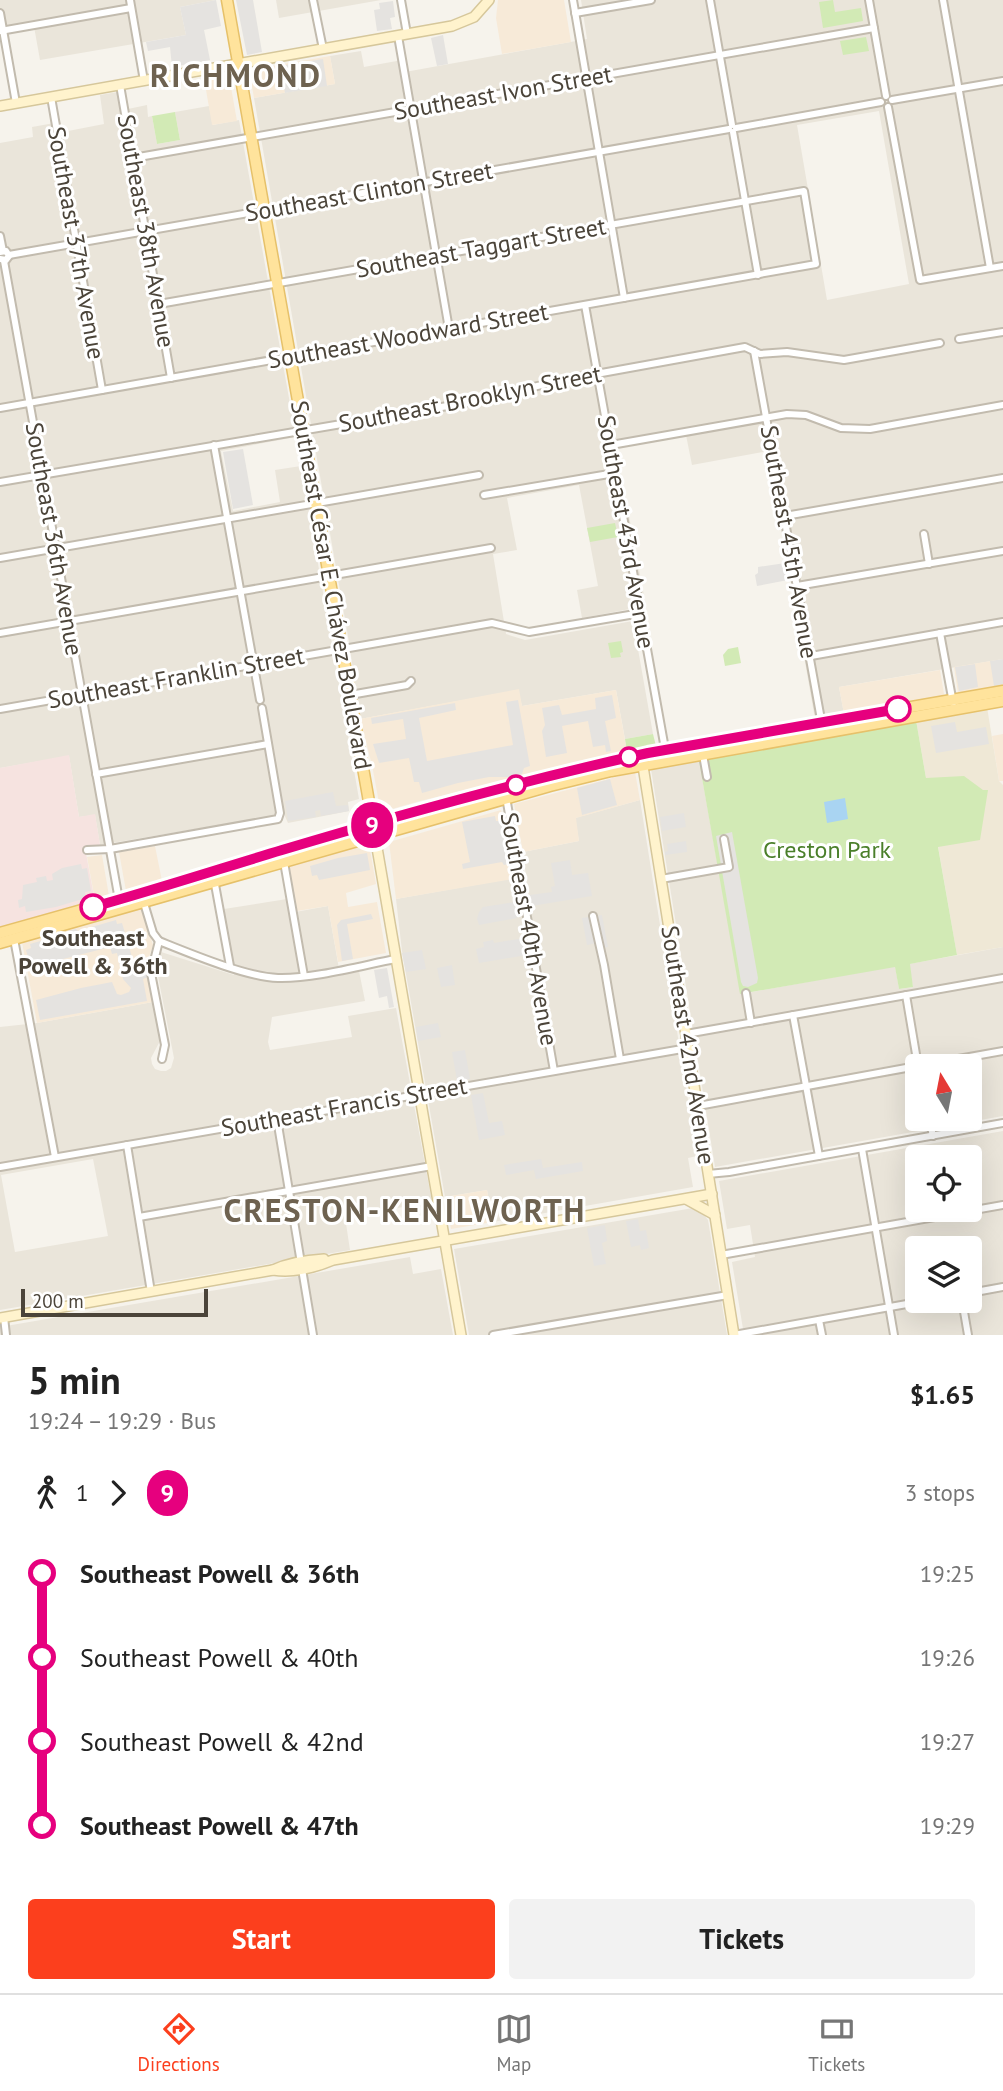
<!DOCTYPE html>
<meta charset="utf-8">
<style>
:root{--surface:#fff;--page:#f2f2f2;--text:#222;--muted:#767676;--line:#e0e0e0;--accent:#fc3f1d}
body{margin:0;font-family:"PT Sans",sans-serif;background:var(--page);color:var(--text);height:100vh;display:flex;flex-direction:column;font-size:26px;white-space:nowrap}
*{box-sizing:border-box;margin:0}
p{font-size:23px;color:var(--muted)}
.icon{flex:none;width:38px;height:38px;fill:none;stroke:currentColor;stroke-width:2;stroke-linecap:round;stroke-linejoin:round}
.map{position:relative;height:1335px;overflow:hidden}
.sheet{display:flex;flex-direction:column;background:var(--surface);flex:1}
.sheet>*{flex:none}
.badge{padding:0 14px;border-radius:23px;font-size:24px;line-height:46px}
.needle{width:46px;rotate:350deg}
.buttons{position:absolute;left:905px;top:1054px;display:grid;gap:14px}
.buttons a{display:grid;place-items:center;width:77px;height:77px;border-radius:7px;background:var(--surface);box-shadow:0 7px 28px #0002;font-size:35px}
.scale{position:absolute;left:21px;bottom:18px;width:187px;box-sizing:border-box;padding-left:7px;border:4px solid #4b4439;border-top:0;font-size:19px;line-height:24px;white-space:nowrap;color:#4b4439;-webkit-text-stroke:5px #fff;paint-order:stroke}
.map>.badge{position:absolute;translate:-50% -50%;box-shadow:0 0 0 4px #fff}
.legs{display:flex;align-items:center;gap:10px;height:77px;padding:0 28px;font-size:23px}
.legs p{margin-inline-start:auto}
.head{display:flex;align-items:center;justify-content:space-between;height:119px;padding:0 28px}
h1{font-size:38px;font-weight:600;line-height:52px}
.primary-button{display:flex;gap:14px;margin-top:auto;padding:14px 28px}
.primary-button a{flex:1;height:80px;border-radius:7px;background:var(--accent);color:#fff;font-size:28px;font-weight:600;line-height:80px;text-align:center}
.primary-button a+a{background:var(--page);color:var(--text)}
ul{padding:0 28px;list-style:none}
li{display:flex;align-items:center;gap:24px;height:84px;font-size:26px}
li i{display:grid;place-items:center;width:10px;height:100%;margin:0 9px;background:currentColor}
li i::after{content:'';width:18px;height:18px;margin:-9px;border:5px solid;border-radius:50%;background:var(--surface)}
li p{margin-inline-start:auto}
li:first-child i{background:linear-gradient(#0000 50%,currentColor 0)}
li:last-child i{background:linear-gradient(currentColor 50%,#0000 0)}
.tabs{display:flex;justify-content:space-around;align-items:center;height:98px;border-top:2px solid var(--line);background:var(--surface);font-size:19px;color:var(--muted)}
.tabs a{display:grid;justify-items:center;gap:4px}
.tabs .current{color:var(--accent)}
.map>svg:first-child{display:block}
.residential{fill:#eae5da;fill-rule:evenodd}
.commercial{fill:#f7ead8}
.education{fill:#efe8d6}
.medical{fill:#f6e3e0}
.green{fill:#d2eab5}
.parking{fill:#e5e3e0}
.water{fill:#a9d4f2}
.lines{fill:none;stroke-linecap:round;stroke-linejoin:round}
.street-casing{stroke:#c2bbae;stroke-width:10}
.secondary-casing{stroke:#d6c79b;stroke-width:12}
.primary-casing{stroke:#e6c16a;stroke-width:13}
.street{stroke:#fff;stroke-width:6}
.secondary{stroke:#fff3cd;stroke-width:9}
.primary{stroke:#ffe39c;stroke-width:10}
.line-1-casing{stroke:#fff;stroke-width:16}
.line-1{stroke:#e6007e;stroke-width:10}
.stop-1-dot{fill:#fff;stroke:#e6007e;stroke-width:3.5}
.labels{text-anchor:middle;stroke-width:6;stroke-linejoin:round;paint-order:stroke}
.street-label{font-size:24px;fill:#4b4439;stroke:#fff}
.park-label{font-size:24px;fill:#4a7f2a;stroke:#fff}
.stop-label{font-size:24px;font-weight:bold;fill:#4b4439;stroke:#fff}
.district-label{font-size:32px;font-weight:bold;letter-spacing:2px;fill:#6e6250;stroke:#fff}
</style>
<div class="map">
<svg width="1003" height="1335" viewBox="0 0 1003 1335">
<rect width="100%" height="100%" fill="#f6f3ec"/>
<g class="residential">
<path d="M0,0h216l-36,7 6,28 -146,25 -7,-39 -33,6z"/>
<path d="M276,0h105l-102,18z"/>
<path d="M581,0h422v659l-164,28 5,27 -29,5 -47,-268 -76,14 -6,-30 -70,12 30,159 -64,12 -5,-28 21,-4 -19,-101 -72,13 10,52 -24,4 13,80 19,6 108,-19 20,113 -28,5 -9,-49 -94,16 -4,-16 -158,29 -11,-77 -95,-544 81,-14 -5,-28 31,-5 3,16 38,-7 3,12 182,-33zM879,111l30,173 -82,16 -30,-175z"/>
<path d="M124,91l4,18 19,-4 1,12 4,-1 5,28 23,-4 -5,-28 34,-6 4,19 26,-5 57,317 -75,14 12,60 47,-9 -5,-32 26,-4 58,333 -11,3 1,9 -61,12 -4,-9 -184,31 -5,-30 -16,2 -10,-61 -69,12v-625l33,-6 -1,-10 28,-5 3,10 41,-8 -4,-29z"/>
<path d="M699,761l42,233 154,-28 4,23 14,-2 -4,-23 94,-17v169l-288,51 -64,-398zM917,1066h53v52h-53z"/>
<path d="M640,800l57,356 -9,2 5,29 -200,35 -6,-32 -42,7 -43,-246 -6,-52 130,-23 -3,-24 56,-11 -4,-23z"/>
<path d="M287,899l3,14 38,-7 11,63 19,-3 7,35 -93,16 -4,25 2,8 82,-13 -4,-21 48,-8 36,194 -87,15 5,33 -350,60v-283l37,-4 116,-21 7,39 -9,17 1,6 3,5 6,2h5l5,-3 3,-10 -18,-92 5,-14 73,23 -10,-66zM93,1159l15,77 -93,16 -14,-77z"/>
<path d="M1003,1131v204h-259l-12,-73 23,-5 -5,-32 -23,4 -8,-48zM917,1157h53v52h-53zM917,1248h53v52h-53z"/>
<path d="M693,1208l11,7 4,5 19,115h-258l-15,-86z"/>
<path d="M410,1257l3,17 28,-5 12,66h-453v-8z"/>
</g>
<g class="commercial">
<path d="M498,0h66l7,42 -69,12 -6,-36z"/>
<path d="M330,56l5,28 -81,14 -5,-28z"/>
<path d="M225,74l4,2 8,45 -25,4 -8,-47z"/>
<path d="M1003,659v26l-45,8 -4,-26z"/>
<path d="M940,670l4,24 -2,2 -98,18 -5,-27z"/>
<path d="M519,689l3,17 94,-16 11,61 -207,50 -35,10 -5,-3 -8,-43 -12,-46z"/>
<path d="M1003,734v47h-4l-7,-45z"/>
<path d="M635,772l5,28 -64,18 3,23 -56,11 -9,-48z"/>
<path d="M501,810l12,69 -117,20 -7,-57z"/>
<path d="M369,844l7,40 -30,9 2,14 29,-5 9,51 -48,9 -10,-56 -31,5 -8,-45z"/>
<path d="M155,846l7,35 -36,10 -7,-39z"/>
<path d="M102,855l7,41 -14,4 -8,-43z"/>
<path d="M141,908l12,37 -7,21 7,36 -116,21 -15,-81z"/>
<path d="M487,1190l6,32 -42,7 -6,-32z"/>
</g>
<path class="education" d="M987,707l12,74 4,4v162l-46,8 -41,-235z"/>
<path class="medical" d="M69,755l10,62 16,-3 5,31 -15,3 10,54 -95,26v-160z"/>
<g class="green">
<path d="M833,0l2,12 26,-4 2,13 -40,7 -4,-26z"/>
<path d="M866,37l3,14 -26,4 -3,-14z"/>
<path d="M175,112l5,28 -23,4 -5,-28z"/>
<path d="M615,523l3,14 -28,5 -3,-14z"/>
<path d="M621,641l2,11 -3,1 1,4 -10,1 -3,-15z"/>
<path d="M738,647l3,16 -16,3 -2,-11 5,-6z"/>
<path d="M916,720l10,58 38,-2 19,14h5l-8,50 -42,7 19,108 -47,9 3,23 -14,2 -4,-22 -155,27 -41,-233 75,-16z"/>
<path d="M653,734l3,12 -29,5 -2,-12z"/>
</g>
<g class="parking">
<path d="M216,0l5,26 -17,4 6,30 -38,7 -2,-20 -22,4 -2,-9 40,-7 -6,-28z"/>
<path d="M236,0h17l9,52 -15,3z"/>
<path d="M393,1l2,16 -5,1 2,11 -15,2 -3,-21 6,-1 -1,-6z"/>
<path d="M443,35l5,29 -11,2 -6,-28z"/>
<path d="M323,59l4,27 -42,7 -5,-27z"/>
<path d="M243,449l10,56 -20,4 -10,-57z"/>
<path d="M785,563l3,17 -31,6 -2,-11 3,-2v-6z"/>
<path d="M1003,659v25l-9,2 -4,-25z"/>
<path d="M975,664l3,23 -19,4 -4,-24z"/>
<path d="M612,695l4,23 -11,3 6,30 -5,1 -1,-7 -12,2 -5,-26 -26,5 5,27 -21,4 -4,-26 3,-6 -3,-17 17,-3 3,10 34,-6 -1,-11z"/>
<path d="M518,700l12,66 -6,2 -2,6 -11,3h-22l-31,6 -36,10 -3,-11h-5l-5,-24 -30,5 -6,-19 33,-5 -3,-20 -31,5 -1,-6 84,-15 1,7 -37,8 8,43 86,-16 -7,-43z"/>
<path d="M955,722l2,10 29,-5 3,17 -53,9 -5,-27z"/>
<path d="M610,779l7,26 -35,10 -5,-27z"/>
<path d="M333,792l3,14 12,-1 1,6 -28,5 -1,-6 -5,1 1,6 -28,4 -3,-20z"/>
<path d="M684,813l2,14 -24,4 -2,-14z"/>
<path d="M495,816l1,5h5l8,43 -5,1 -2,-3 -39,7 -1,-5 8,-2 -8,-40z"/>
<path d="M732,832l26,146 -1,5 -9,4 -5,-1 -2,-4 -25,-146z"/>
<path d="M686,841l1,11 -22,3v-3l3,-1 -1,-7z"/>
<path d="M367,853l3,17 -51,10 -2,-5 -5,1 -2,-10 28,-8z"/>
<path d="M570,860l2,15 16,-2 4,23 -60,10 -2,-11 22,-3 -1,-5 4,-1 -4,-23z"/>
<path d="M81,864l1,5 5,-1 4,23 -6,1 1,6 -30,9 -30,5 -1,-6 -6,2 -1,-8 4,-1 1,-14 14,-3 -1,-4 10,-2 1,5 6,-1 -1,-6 10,-6z"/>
<path d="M514,902l3,16 -38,7 -2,-6 2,-7 4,-5z"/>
<path d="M371,914l2,5 -26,5 6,35 -11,2 -5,-36 4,-5z"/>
<path d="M602,915l6,32 -10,2 -2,-6 -9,2 -5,-27z"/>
<path d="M116,920l1,4 5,-1 14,48 11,-2 1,8 -5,2 4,22 -107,19 -4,-20 45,-12 31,-6 5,12 4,1 8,-3 2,-4 -8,-9 -6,-26 -5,1 -2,-7 -82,21 -1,-6 2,-1 -3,-11 5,-2 -1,-4 38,-11v-2l8,-2 2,2z"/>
<path d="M524,938l3,17 -48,8 -3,-14 8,-2 -1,-5 10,-2 1,3z"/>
<path d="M422,950l4,19 -20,3 -4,-19z"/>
<path d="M452,965l3,20 -14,2 -4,-19z"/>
<path d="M387,968l7,39 -5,1 -2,-12 -8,2 -5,-28z"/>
<path d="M438,1023l3,14 -23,4 -2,-14z"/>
<path d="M465,1050l5,29 -13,2 -5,-29z"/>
<path d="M483,1093l6,30 13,-2 3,14 -26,5 -8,-45z"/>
<path d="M541,1159l2,9 39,-6 1,9 -47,8 -2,-9 -28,5 -2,-10z"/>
<path d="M638,1219l2,12 6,-1 3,18 -8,2 -1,-5 -9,2 -5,-26z"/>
<path d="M605,1225l2,16 -5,2 4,21 -12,2 -7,-38z"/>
</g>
<path class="water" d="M845,798l3,21 -21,4 -3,-21z"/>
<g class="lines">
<g class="street-casing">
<g id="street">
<path d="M130,0l14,81"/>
<path d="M313,0l10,49"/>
<path d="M401,0l6,34"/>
<path d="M573,0l51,298"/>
<path d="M710,0l22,125"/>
<path d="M869,0l17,96"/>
<path d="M943,0l47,268"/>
<path d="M0,13l16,90"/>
<path d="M575,13l76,-13"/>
<path d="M0,31l131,-23"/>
<path d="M398,36l51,293"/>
<path d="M120,85l51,293"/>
<path d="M51,97l51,293"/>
<path d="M892,100l111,-19"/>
<path d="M888,107l32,173 83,-14"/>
<path d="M736,128l145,-26"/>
<path d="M733,132l25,143"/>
<path d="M133,158l741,-130"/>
<path d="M0,236l3,15"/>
<path d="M0,252l6,-1 3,5 -3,4 -6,-1"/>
<path d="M9,255l720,-126"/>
<path d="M4,261l115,639"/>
<path d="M585,305l82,455"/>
<path d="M959,339l44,-7"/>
<path d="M754,351l68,374"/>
<path d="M0,408l816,-144 -12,-73 -645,113"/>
<path d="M214,445l46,255"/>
<path d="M611,445l176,-31 19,1 35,13 29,1 133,-24"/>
<path d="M0,482l465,-79 98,-23 182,-33 15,7 27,-2 57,8 96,-17"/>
<path d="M484,495l131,-22"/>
<path d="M785,516l218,-38"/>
<path d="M924,534l5,30"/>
<path d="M0,558l479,-83"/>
<path d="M797,586l206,-35"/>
<path d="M0,633l491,-85"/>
<path d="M940,633l13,70"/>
<path d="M811,656l192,-34"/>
<path d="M350,695l57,-10 4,-4"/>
<path d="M0,709l492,-86 37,9 112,-19"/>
<path d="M701,744l6,33"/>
<path d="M96,774l172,-30"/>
<path d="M506,797l48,274"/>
<path d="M87,850l23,-1 168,-30 2,-6 -18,-105"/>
<path d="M284,862l20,114"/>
<path d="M214,879l16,87"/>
<path d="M661,879l68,-12 -5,-28"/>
<path d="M144,903l9,30 6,8"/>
<path d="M593,916l11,49 16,94"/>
<path d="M14,939l41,218"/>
<path d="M159,941c30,12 87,36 119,37 34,1 82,-12 117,-19"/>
<path d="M159,941l-8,32 14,72 -3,14"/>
<path d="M746,993l5,30"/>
<path d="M906,995l12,71"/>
<path d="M793,1015l26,141"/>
<path d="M686,1034l317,-56"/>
<path d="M919,1066l84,-15"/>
<path d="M698,1106l219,-40"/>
<path d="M929,1118l4,18"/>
<path d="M277,1119l36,216"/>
<path d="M127,1145l24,147"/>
<path d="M862,1149l32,186"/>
<path d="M0,1167l688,-119"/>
<path d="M708,1174l21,-2 274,-49"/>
<path d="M139,1217l293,-51"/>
<path d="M721,1255l282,-50"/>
<path d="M970,1293l33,-6"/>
<path d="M962,1300l6,35"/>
<path d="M4,1317l2,18"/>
<path d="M819,1320l3,15"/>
<path d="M493,1335l235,-40"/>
<path d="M734,1335l195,-35"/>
</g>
</g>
<g class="secondary-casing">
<g id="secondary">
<path d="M0,106l452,-80 22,-9 15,-17"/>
<path d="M642,760l92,575"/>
<path d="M375,836l86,499"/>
<path d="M686,1199l29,16"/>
<path d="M273,1270c19,3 41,-2 60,-10l379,-66"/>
<path d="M0,1318l273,-48c15,-7 33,-10 51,-11"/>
</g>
</g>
<g class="primary-casing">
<g id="primary">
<path d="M227,0l147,830"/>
<path d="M0,933l185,-52 119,-37 299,-81 45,-10 355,-62"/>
<path d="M0,943l550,-157 61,-15 392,-70"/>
</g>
</g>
<use href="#street" class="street"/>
<use href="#secondary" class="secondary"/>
<use href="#primary" class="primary"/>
</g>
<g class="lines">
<g class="line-1-casing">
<path id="line-1" d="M93,907c64,-18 126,-38 189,-57 120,-36 243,-70 366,-97l250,-44"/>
</g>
<use href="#line-1" class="line-1"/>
</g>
<g class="stop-1-dot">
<circle cx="898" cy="709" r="12"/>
<circle cx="629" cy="757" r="9"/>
<circle cx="516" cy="785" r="9"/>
<circle cx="93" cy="907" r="12"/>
</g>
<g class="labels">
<g class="street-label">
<text transform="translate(503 93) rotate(-10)" y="8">Southeast Ivon Street</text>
<text transform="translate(369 192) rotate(-10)" y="8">Southeast Clinton Street</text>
<text transform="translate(146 231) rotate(80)" y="8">Southeast 38th Avenue</text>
<text transform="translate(76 243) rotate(80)" y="8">Southeast 37th Avenue</text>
<text transform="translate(481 248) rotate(-10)" y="8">Southeast Taggart Street</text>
<text transform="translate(408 336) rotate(-10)" y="8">Southeast Woodward Street</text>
<text transform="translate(470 399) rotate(-11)" y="8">Southeast Brooklyn Street</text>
<text transform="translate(626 532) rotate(80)" y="8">Southeast 43rd Avenue</text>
<text transform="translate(54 539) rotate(80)" y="8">Southeast 36th Avenue</text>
<text transform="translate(789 542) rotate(80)" y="8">Southeast 45th Avenue</text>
<text transform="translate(331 585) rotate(80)" y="8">Southeast César E. Chávez Boulevard</text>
<text transform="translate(176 678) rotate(-10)" y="8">Southeast Franklin Street</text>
<text transform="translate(529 929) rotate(80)" y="8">Southeast 40th Avenue</text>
<text transform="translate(688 1045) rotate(81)" y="8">Southeast 42nd Avenue</text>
<text transform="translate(344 1107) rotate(-10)" y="8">Southeast Francis Street</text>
</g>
<g class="park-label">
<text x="827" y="858">Creston Park</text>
</g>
<g class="stop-label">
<text x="93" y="946">Southeast<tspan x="93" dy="28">Powell &amp; 36th</tspan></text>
</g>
<g class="district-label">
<text x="236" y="87">RICHMOND</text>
<text x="405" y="1222">CRESTON-KENILWORTH</text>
</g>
</g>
</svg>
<div class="buttons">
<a><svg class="needle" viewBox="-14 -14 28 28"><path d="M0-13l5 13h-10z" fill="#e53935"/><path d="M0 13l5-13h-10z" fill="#767676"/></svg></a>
<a><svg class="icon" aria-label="locate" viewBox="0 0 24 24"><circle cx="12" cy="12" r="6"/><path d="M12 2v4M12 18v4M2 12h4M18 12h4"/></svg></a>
<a><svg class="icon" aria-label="layers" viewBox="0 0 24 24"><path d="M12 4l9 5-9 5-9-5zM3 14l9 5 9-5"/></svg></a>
</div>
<div class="scale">200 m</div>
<b class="badge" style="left:372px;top:825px;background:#e6007e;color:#fff">9</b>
</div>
<section class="sheet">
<div class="head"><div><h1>5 min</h1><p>19:24 – 19:29 · Bus</p></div><b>$1.65</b></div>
<div class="legs"><svg class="icon" aria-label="walk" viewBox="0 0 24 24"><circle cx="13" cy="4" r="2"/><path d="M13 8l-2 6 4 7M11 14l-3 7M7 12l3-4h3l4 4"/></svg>1<svg class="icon" aria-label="forward" viewBox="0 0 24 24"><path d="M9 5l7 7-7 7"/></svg><b class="badge" style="background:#e6007e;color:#fff">9</b><p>3 stops</p></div>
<ul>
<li><i style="color:#e6007e"></i><b>Southeast Powell &amp; 36th</b><p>19:25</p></li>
<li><i style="color:#e6007e"></i><span>Southeast Powell &amp; 40th</span><p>19:26</p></li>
<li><i style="color:#e6007e"></i><span>Southeast Powell &amp; 42nd</span><p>19:27</p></li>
<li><i style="color:#e6007e"></i><b>Southeast Powell &amp; 47th</b><p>19:29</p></li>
</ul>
<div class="primary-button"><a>Start</a><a>Tickets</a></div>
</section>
<nav class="tabs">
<a class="current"><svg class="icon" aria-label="directions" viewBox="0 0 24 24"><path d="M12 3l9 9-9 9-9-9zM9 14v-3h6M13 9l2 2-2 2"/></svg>Directions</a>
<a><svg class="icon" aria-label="map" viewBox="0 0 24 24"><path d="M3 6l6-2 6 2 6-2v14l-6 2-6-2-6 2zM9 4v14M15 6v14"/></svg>Map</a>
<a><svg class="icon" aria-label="tickets" viewBox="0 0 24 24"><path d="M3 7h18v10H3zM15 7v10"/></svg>Tickets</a>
</nav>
